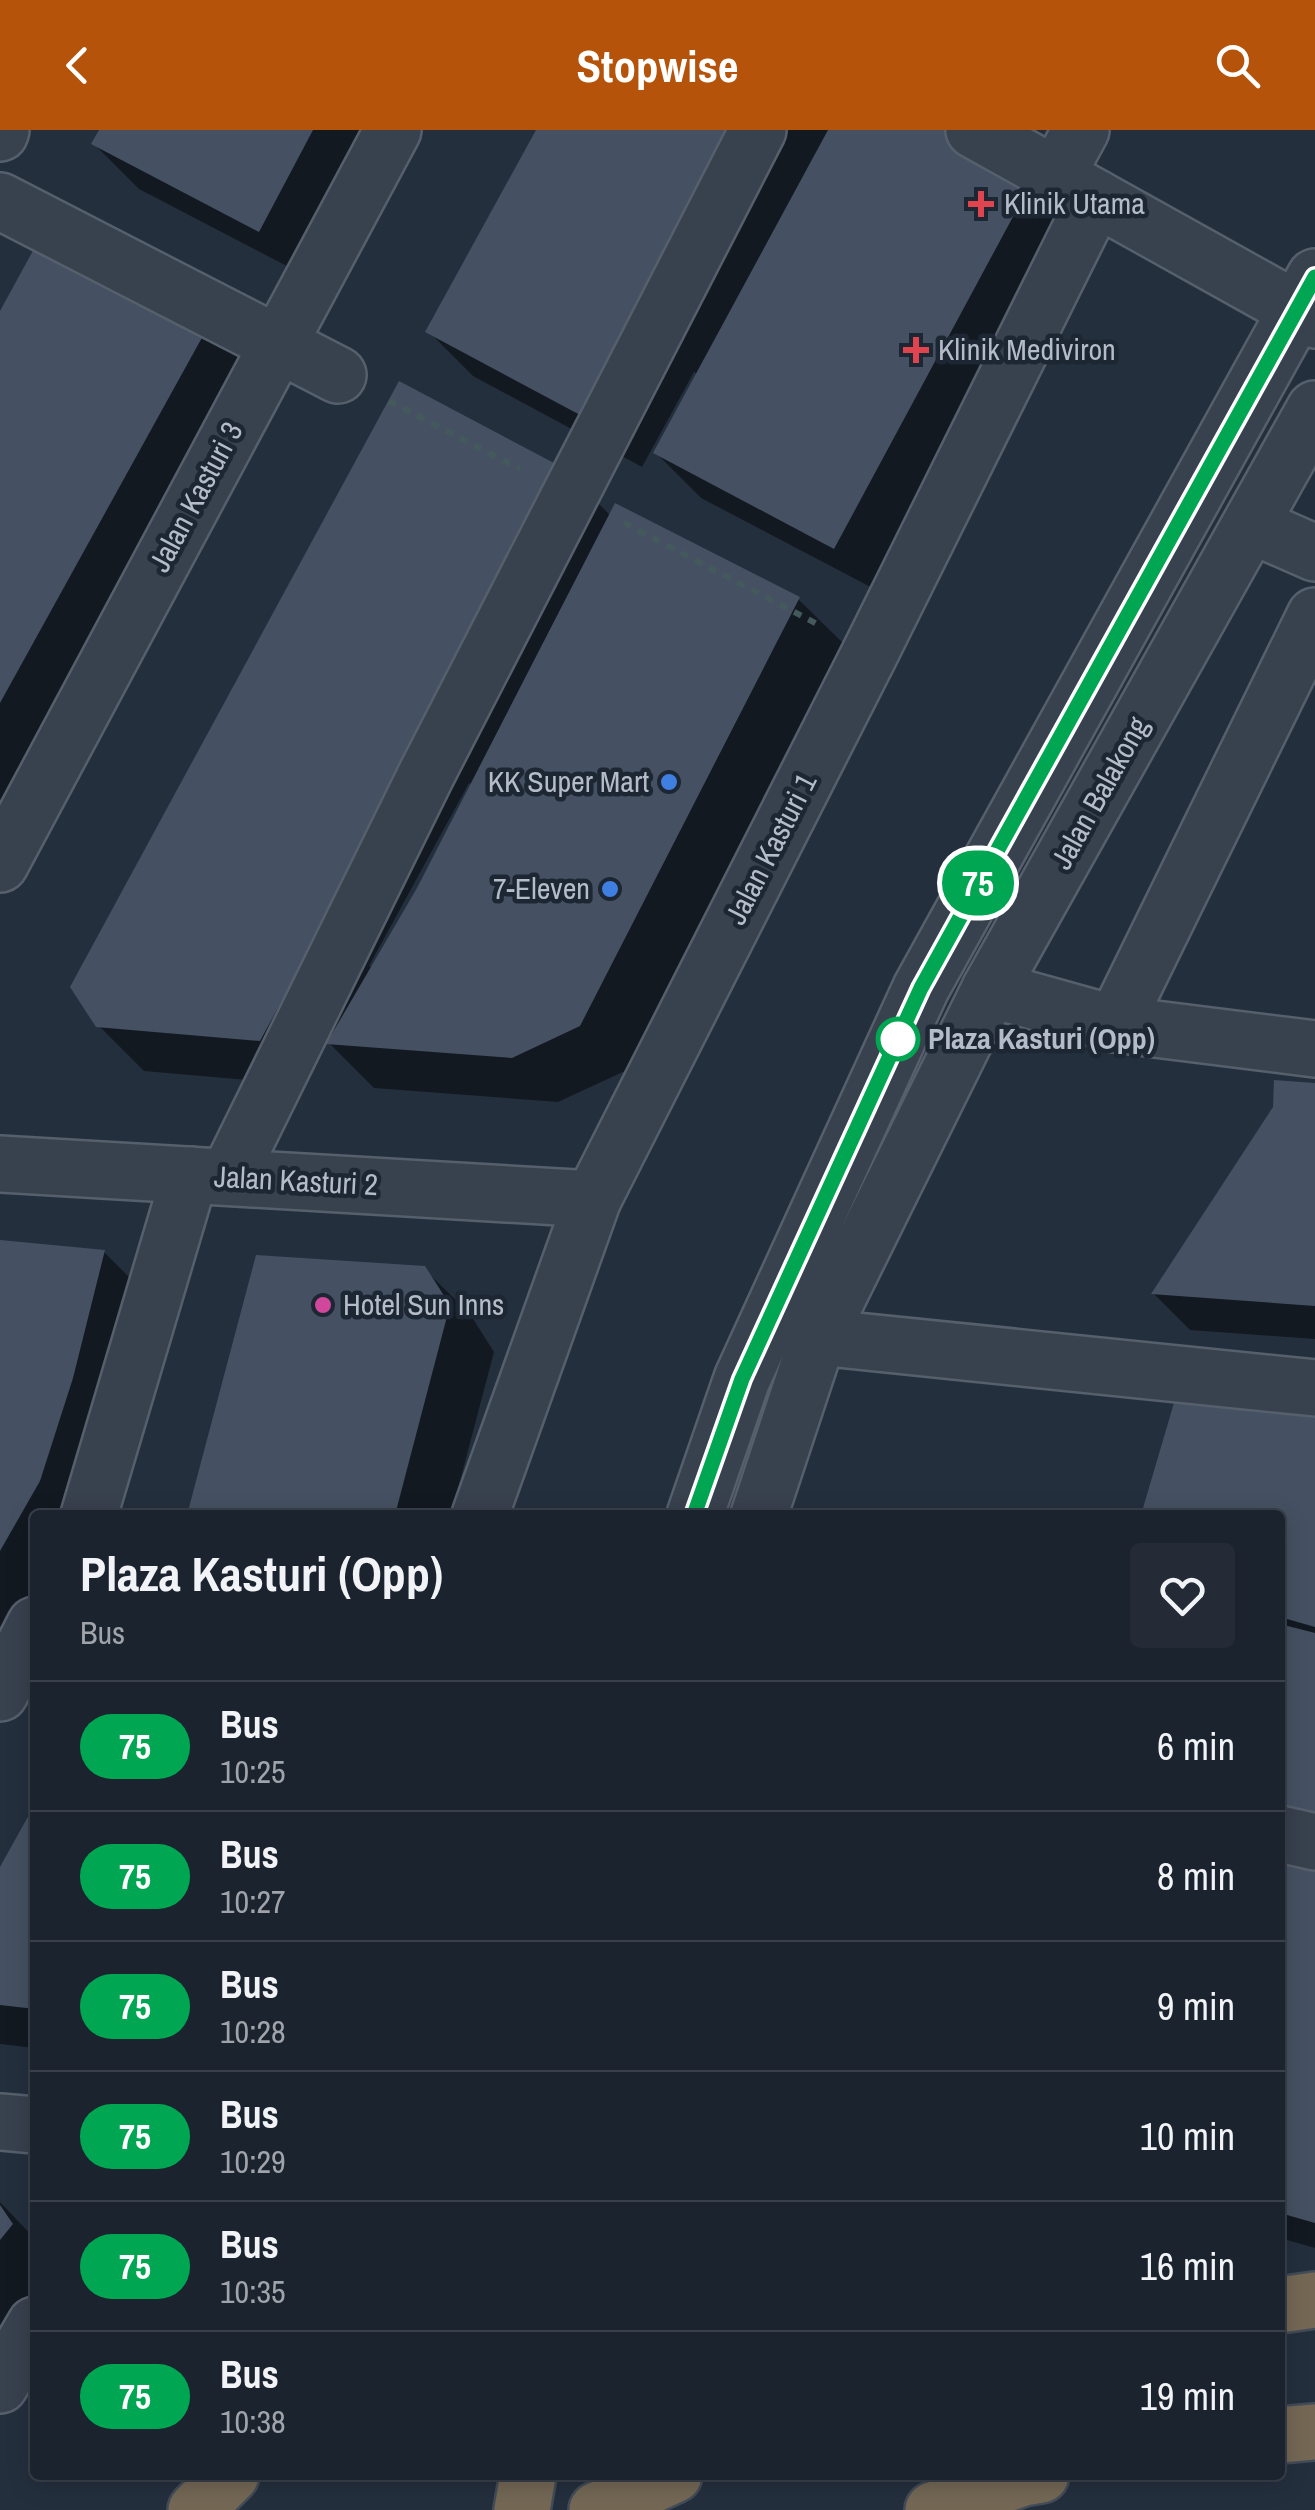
<!DOCTYPE html>
<style>
:root{--surface:#1b232e;--page:#242b36;--text:#f1f3f6;--muted:#a0a4aa;--line:#39404a;--accent:#b45309}
body{margin:0;font-family:"Archivo Narrow",sans-serif;background:var(--page);color:var(--text);height:100vh;display:flex;flex-direction:column;font-size:38px;white-space:nowrap}
*{box-sizing:border-box;margin:0}
p{font-size:32px;color:var(--muted)}
.icon{flex:none;width:55px;height:55px;fill:none;stroke:currentColor;stroke-width:2;stroke-linecap:round;stroke-linejoin:round}
.map{position:relative;flex:1;overflow:hidden}
.details{position:absolute;left:30px;top:1380px;width:1255px;height:970px;display:flex;flex-direction:column;background:var(--surface);border-radius:10px;box-shadow:0 5px 25px #0003,0 0 0 2px var(--line)}
.details>*{flex:none}
.badge{padding:0 20px;border-radius:32px;font-size:35px;line-height:65px}
.map>.badge{position:absolute;translate:-50% -50%;box-shadow:0 0 0 5px #fff}
.round{display:grid;place-items:center;flex:none;width:105px;height:105px;border-radius:10px;background:var(--page)}
.summary{display:flex;align-items:center;justify-content:space-between;height:170px;padding:0 50px}
h1{font-size:48px;font-weight:700;line-height:75px}
ul{padding:0;list-style:none}
li{display:flex;align-items:center;gap:30px;height:130px;padding:0 50px;border-top:2px solid var(--line)}
li div{flex:1}
li b{display:block;font-size:38px}
li em{font-style:normal}
li .badge{min-width:110px;font-weight:700;text-align:center}
header{display:flex;justify-content:space-between;align-items:center;height:130px;padding:0 50px;background:var(--accent);color:#fff;font-size:45px;font-weight:700}
.map>svg:first-child{display:block}
.shadow{fill:#0007;fill-rule:evenodd}
.building{fill:#455162}
.lines{fill:none;stroke-linecap:round;stroke-linejoin:round}
.minor-casing{stroke:#565f6c;stroke-width:60}
.highway-casing{stroke:#434c59;stroke-width:60}
.path{stroke:#44595c;stroke-width:6;stroke-dasharray:8 8;stroke-linecap:butt}
.minor{stroke:#38414e;stroke-width:55}
.highway{stroke:#746855;stroke-width:55}
.line-casing{stroke:#fff;stroke-width:22}
.line{stroke:#00a651;stroke-width:15}
.health-dot{fill:#e0444e;stroke:#1d2633;stroke-width:4}
.shop-dot{fill:#3f7fe0;stroke:#1d2633;stroke-width:4}
.stop-dot{fill:#fff;stroke:#00a651;stroke-width:5}
.hotel-dot{fill:#d1479c;stroke:#1d2633;stroke-width:4}
.labels{text-anchor:middle;stroke-width:9;stroke-linejoin:round;paint-order:stroke}
.poi-label{font-size:30px;fill:#b4bcc9;stroke:#1d2633;text-anchor:start}
.street-label{font-size:30px;fill:#b4bcc9;stroke:#1d2633}
.stop-label{font-size:30px;font-weight:bold;fill:#b4bcc9;stroke:#1d2633;text-anchor:start}
</style>
<header><svg class="icon" aria-label="back" viewBox="0 0 24 24"><path d="M15 5l-7 7 7 7"/></svg>Stopwise<svg class="icon" aria-label="search" viewBox="0 0 24 24"><circle cx="10" cy="10" r="6"/><path d="M15 15l6 6"/></svg></header>
<div class="map">
<svg width="1315" height="2380" viewBox="0 0 1315 2380">
<rect width="100%" height="100%" fill="#242f3e"/>
<g class="shadow">
<path d="M101,0h280l-77,145 -165,-86 -45,-45z"/>
<path d="M539,0h409l131,91 -199,371 -179,-94 -45,-45 43,-78 -5,-3 -52,95 -169,-91 -45,-45z"/>
<path d="M0,185l268,28 -268,484z"/>
<path d="M568,343l43,43 5,-9 183,93 45,44 -219,427 -67,31 -184,-14 -46,-46 -23,43 -161,-14 -46,-46zM469,653l4,2 -54,104 -45,79 -5,-2z"/>
<path d="M1315,955v254l-125,-9 -36,-36z"/>
<path d="M0,1112l104,10 45,45 -62,218h-52v99l-35,63z"/>
<path d="M424,1139l46,45 24,38 -43,163h-261z"/>
<path d="M1315,1290v425l-35,-10v-320h-136z"/>
<path d="M35,1676v242l-35,-4v-175z"/>
<path d="M1280,1726l35,10v382l-35,-10z"/>
<path d="M0,2072l35,37v59l-35,64z"/>
</g>
<g class="building">
<path d="M99,0h214l-54,102 -168,-88z"/>
<path d="M536,0h223l-162,294 -172,-92z"/>
<path d="M828,0h125l83,44 -202,375 -181,-96z"/>
<path d="M58,75l167,91 -225,407v-392z"/>
<path d="M399,251l170,90 -309,570 -164,-14 -26,-40z"/>
<path d="M615,373l185,94 -220,429 -68,32 -186,-14 91,-156z"/>
<path d="M1274,950l41,3v223l-164,-12 122,-187z"/>
<path d="M0,1110l105,10 -32,128 -33,103 -40,70z"/>
<path d="M256,1125l169,11 25,39 -55,210h-208z"/>
<path d="M1181,1249l134,38v210l-35,-10v-102h-139z"/>
<path d="M1280,1494l35,9v187l-35,-10z"/>
<path d="M35,1674v205l-35,-4v-138z"/>
<path d="M1280,1724l35,9v360l-35,-10z"/>
<path d="M0,2075l13,19 -13,16z"/>
</g>
<g class="lines">
<g class="minor-casing">
<g id="minor">
<path d="M974,0l341,190"/>
<path d="M0,3l1,-3"/>
<path d="M1056,46l25,-46"/>
<path d="M0,71l338,174"/>
<path d="M1251,395l64,28"/>
<path d="M0,734l393,-734"/>
<path d="M990,859l125,35 200,25"/>
<path d="M1115,894l200,-408"/>
<path d="M0,1034l593,35"/>
<path d="M228,1047l198,-402 332,-645"/>
<path d="M818,1207l497,51"/>
<path d="M89,1385l101,-340"/>
<path d="M480,1385l113,-316 277,-546 226,-455"/>
<path d="M695,1385l47,-136 179,-391 394,-711"/>
<path d="M759,1385l59,-178 172,-348 325,-580"/>
<path d="M0,1563l35,-68"/>
<path d="M1280,1704l35,8"/>
<path d="M0,1992l35,3"/>
<path d="M0,2255l35,-60"/>
</g>
</g>
<g class="highway-casing">
<g id="highway">
<path d="M1280,2175l35,-5"/>
<path d="M1280,2305l35,-3"/>
<path d="M196,2380l35,-35"/>
<path d="M522,2380l6,-35"/>
<path d="M597,2380l77,-35"/>
<path d="M933,2380l90,-32 18,-3"/>
</g>
</g>
<g class="path">
<path d="M389,271l131,68"/>
<path d="M624,393l197,103"/>
</g>
<use href="#minor" class="minor"/>
<use href="#highway" class="highway"/>
</g>
<g class="lines">
<g class="line-casing">
<path id="line" d="M694,1385l48,-136 179,-391 394,-711"/>
</g>
<use href="#line" class="line"/>
</g>
<g class="health-dot">
<path d="M976 59h10v10h10v10h-10v10h-10v-10h-10v-10h10z"/>
<path d="M911 205h10v10h10v10h-10v10h-10v-10h-10v-10h10z"/>
</g>
<g class="shop-dot">
<circle cx="669" cy="652" r="10"/>
<circle cx="610" cy="759" r="10"/>
</g>
<circle class="stop-dot" cx="898" cy="909" r="20"/>
<circle class="hotel-dot" cx="323" cy="1175" r="10"/>
<g class="labels">
<g class="poi-label">
<text x="1004" y="84">Klinik Utama</text>
<text x="938" y="230">Klinik Mediviron</text>
<text x="649" y="662" text-anchor="end">KK Super Mart</text>
<text x="590" y="769" text-anchor="end">7-Eleven</text>
<text x="343" y="1185">Hotel Sun Inns</text>
</g>
<g class="street-label">
<text transform="translate(196 367) rotate(-62)" y="10">Jalan Kasturi 3</text>
<text transform="translate(1100 663) rotate(-61)" y="10">Jalan Balakong</text>
<text transform="translate(771 719) rotate(-63)" y="10">Jalan Kasturi 1</text>
<text transform="translate(296 1051) rotate(3)" y="10">Jalan Kasturi 2</text>
</g>
<g class="stop-label">
<text x="928" y="919">Plaza Kasturi (Opp)</text>
</g>
</g>
</svg>
<b class="badge" style="left:978px;top:753px;background:#00a651;color:#fff">75</b>
<section class="details">
<div class="summary"><div><h1>Plaza Kasturi (Opp)</h1><p>Bus</p></div><a class="round"><svg class="icon" aria-label="heart" viewBox="0 0 24 24"><path d="M12 20l-8-8c-3-5 5-10 8-4 3-6 11-1 8 4z"/></svg></a></div>
<ul>
<li><span class="badge" style="background:#00a651;color:#fff">75</span><div><b>Bus</b><p>10:25</p></div><em>6 min</em></li>
<li><span class="badge" style="background:#00a651;color:#fff">75</span><div><b>Bus</b><p>10:27</p></div><em>8 min</em></li>
<li><span class="badge" style="background:#00a651;color:#fff">75</span><div><b>Bus</b><p>10:28</p></div><em>9 min</em></li>
<li><span class="badge" style="background:#00a651;color:#fff">75</span><div><b>Bus</b><p>10:29</p></div><em>10 min</em></li>
<li><span class="badge" style="background:#00a651;color:#fff">75</span><div><b>Bus</b><p>10:35</p></div><em>16 min</em></li>
<li><span class="badge" style="background:#00a651;color:#fff">75</span><div><b>Bus</b><p>10:38</p></div><em>19 min</em></li>
</ul>
</section>
</div>
